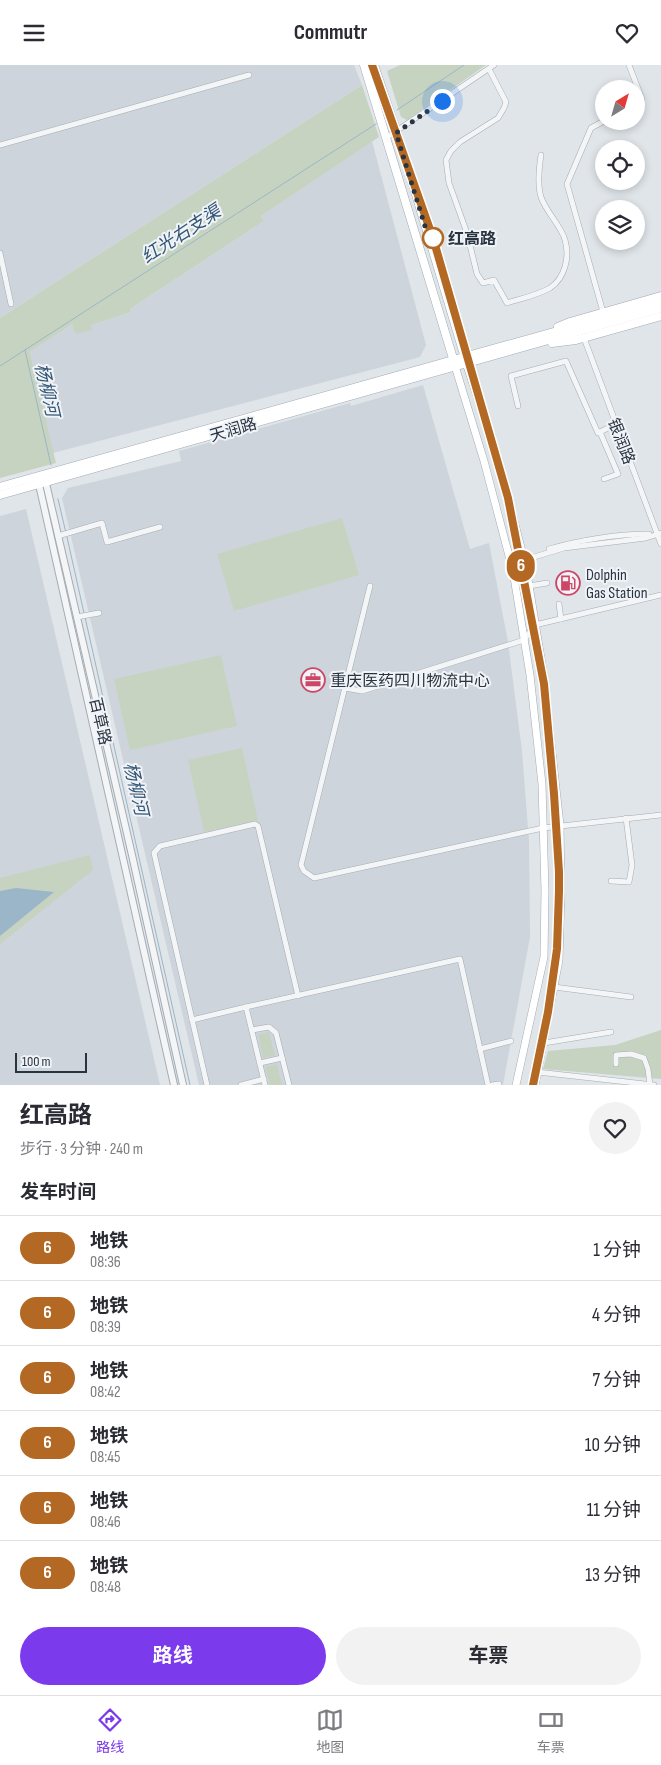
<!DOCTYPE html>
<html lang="zh">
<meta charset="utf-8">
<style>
:root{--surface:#fff;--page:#f2f2f3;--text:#2b2b33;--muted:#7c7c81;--line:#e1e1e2;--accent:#7c3aed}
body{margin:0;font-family:"Sofia Sans Condensed","Noto Sans SC",sans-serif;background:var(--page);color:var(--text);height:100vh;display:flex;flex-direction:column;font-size:19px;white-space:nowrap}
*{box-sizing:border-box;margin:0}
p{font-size:16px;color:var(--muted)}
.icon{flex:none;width:28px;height:28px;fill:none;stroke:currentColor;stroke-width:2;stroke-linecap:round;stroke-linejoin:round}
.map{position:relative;height:1020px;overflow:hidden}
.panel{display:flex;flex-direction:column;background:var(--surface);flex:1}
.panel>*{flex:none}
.badge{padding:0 10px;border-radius:16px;font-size:18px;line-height:32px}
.needle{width:32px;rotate:37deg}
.tools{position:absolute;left:595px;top:15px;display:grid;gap:10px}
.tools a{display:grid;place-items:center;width:50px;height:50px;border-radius:50%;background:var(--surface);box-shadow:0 2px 8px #0003;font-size:25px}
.scale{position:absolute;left:15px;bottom:12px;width:72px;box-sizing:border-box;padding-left:5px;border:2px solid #293441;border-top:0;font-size:14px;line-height:18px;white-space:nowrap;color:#293441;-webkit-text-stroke:4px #f0f3f7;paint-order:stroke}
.you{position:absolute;width:25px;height:25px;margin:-12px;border:4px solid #fff;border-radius:50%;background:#1a73e8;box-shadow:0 0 0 8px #1a73e833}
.map>.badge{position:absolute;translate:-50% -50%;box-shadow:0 0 0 2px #fff}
h2{padding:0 20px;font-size:19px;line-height:45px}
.round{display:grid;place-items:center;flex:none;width:52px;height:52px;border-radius:26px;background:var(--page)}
.overview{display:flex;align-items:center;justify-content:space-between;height:85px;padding:0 20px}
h1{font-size:24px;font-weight:700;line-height:38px}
.button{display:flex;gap:10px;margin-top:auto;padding:10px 20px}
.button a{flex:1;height:58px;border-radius:30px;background:var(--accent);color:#fff;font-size:20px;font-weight:700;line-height:58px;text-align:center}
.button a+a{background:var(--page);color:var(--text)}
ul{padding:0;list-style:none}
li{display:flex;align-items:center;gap:15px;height:65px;padding:0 20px;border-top:1px solid var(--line)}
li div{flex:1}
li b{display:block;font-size:19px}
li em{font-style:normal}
li .badge{min-width:55px;font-weight:700;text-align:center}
header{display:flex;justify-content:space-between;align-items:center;height:65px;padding:0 20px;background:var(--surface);font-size:22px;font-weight:700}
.tab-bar{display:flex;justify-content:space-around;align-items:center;height:70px;border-top:1px solid var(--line);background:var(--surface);font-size:14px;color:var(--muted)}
.tab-bar a{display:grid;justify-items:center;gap:2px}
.tab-bar .on{color:var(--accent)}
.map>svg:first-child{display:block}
.built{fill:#ced4db}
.green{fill:#c7d3c1}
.water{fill:#9bb6c9}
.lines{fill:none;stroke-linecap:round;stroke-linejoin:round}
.stream{stroke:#9bb6c9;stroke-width:1}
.minor-casing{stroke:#a5acb3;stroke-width:6}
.tertiary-casing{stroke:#a5acb3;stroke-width:8}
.secondary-casing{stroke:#a5acb3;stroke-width:8}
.primary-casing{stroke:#a0aab5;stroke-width:9}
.minor{stroke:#f3f5f7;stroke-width:5}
.tertiary{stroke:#f3f5f7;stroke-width:6}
.secondary{stroke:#fff;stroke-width:7}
.primary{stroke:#fff;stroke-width:8}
.line-casing{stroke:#fff;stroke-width:11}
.line{stroke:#b36924;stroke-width:8}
.walk{stroke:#293441;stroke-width:5;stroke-dasharray:0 9}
.stop-dot{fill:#fff;stroke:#b36924;stroke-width:2.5}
.labels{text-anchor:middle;stroke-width:4;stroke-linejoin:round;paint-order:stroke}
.stop-label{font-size:16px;font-weight:bold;fill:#293441;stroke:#f0f3f7;text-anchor:start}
.street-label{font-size:16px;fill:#293441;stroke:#f0f3f7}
.poi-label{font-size:16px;fill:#293441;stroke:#f0f3f7;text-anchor:start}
.water-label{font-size:18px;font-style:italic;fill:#335675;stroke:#f0f3f7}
</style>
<header><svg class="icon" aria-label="menu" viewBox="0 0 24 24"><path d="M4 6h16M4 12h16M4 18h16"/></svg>Commutr<svg class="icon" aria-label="heart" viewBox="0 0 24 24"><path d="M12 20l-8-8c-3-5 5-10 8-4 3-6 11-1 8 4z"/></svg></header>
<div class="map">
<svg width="661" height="1020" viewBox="0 0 661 1020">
<rect width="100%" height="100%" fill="#e0e5e9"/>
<g class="built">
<path d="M0,0h354l8,20 -362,233z"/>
<path d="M372,76l54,204 -6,12 -367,96 -23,-101 42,-29 3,11 15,-9 41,-13 -1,-3 134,-88 -3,-5z"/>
<path d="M423,320l47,164 19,-6 19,99 14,109 7,90 1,96 -27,148h-304l-137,-587 6,-10 113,-27 -2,-10 171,-48 1,3z"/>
<path d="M26,444l56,240 78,336h-160v-569z"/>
</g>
<g class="green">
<path d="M400,0h86l-79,55 -6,-3 -14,-46z"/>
<path d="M362,20l17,52 -118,79 3,5 -134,88 1,3 -40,13 1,5 -17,4 -3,-10 -42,28 26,111 -56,15v-160z"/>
<path d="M342,453l17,57 -125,36 -17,-57z"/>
<path d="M221,590l16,71 -107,24 -16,-71z"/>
<path d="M242,683l16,72 -54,12 -16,-72z"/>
<path d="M90,790l3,15 -93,74v-66z"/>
<path d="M661,965v49l-118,-10 5,-18 67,-6z"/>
<path d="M269,967l6,23 -12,3 -5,-23z"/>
<path d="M277,999l5,21h-12l-5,-18z"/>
</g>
<path class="water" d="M16,823l38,4 -54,44v-45z"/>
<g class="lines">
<g class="stream">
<path d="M397,45l67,-45"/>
<path d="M25,285l26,115"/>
<path d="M0,301l376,-242"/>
<path d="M58,434l8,34"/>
<path d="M67,472l17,76"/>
<path d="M85,552l105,468"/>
</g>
<g class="minor-casing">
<g id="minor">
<path d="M629,0l13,34 -6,3"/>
<path d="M489,4l17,33 -2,6 -6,10 -38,24 -9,9 -5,9 3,23 18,50 10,41 6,9 11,-3 13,23c13,-4 31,-8 43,-15 15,-10 20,-31 15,-48 -3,-13 -19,-28 -24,-43 -4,-13 -2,-29 0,-42"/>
<path d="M386,73l108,-73"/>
<path d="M0,80l249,-70"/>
<path d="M0,188l11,51"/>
<path d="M603,247l-36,-128 24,-56 13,-7"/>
<path d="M584,273l77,206"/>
<path d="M518,341l-7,-30 55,-15 32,72 18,-9"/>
<path d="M600,367l18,42 -14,5"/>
<path d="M58,471l44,-13 5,19 53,-15"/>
<path d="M549,484c30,-9 69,-15 100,-15"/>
<path d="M510,495l16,-5"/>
<path d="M511,499l53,-16 82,-10 15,-5"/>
<path d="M370,521l-69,279 3,6 10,7 229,-50 118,-13"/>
<path d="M529,521l18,-3"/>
<path d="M559,539l2,15"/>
<path d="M77,552l22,-4"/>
<path d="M345,623l17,3 162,-51 11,-15 126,-30"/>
<path d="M611,816l18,1 3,-17 -6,-47"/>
<path d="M554,922l77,10"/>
<path d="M192,955l54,-13"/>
<path d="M252,965l17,-3 7,6 13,52"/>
<path d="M544,978l67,-11"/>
<path d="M480,984l31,-8"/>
<path d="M260,998l22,-5"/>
<path d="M616,999v-9l15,-1 13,4 4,11 2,16"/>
<path d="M537,1007l117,13"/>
<path d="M207,1020l-53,-232 6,-7 95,-22 3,2 40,170"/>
<path d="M241,1020l23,-6"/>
<path d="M265,1020l-19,-78 214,-48 28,126"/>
<path d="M492,1020l7,-1"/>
</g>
</g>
<g class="tertiary-casing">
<g id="tertiary">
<path d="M45,414l87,376 51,230"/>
<path d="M38,415l136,605"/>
</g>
</g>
<g class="secondary-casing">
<g id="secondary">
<path d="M466,298l32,96 28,108 17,104 17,154 1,67 -2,68 -24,125"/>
<path d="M455,301l29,95 29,110 17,104 12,109 3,107 -1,66 -28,128"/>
</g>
</g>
<g class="primary-casing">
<g id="primary">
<path d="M364,0l91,300"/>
<path d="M374,0l29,86 63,210"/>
<path d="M558,262l12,-5 91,-26"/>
<path d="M552,278l24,-3 85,-24"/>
<path d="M0,422l661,-185"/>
<path d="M0,430l661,-187"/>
</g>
</g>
<use href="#minor" class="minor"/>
<use href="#tertiary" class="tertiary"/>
<use href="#secondary" class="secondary"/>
<use href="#primary" class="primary"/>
</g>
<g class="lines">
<g class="line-casing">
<path id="line" d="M372,0l61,173 75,260 36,186 10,110 5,78v19l-2,58 -9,63 -15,73"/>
</g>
<use href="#line" class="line"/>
<path class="walk" d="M433,173l-4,1 -33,-106 46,-32"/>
</g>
<defs>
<g id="fuel-ring" transform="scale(1.25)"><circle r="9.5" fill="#f0f3f7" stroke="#ce4566" stroke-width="1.5"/><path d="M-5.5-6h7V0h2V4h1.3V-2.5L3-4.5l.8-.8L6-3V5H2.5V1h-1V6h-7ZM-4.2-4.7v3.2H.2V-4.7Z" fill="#ce4566"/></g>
<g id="office-ring" transform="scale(1.25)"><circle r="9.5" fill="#f0f3f7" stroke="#ce4566" stroke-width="1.5"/><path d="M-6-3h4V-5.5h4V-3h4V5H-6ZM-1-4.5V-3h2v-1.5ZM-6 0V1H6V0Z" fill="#ce4566"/></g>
</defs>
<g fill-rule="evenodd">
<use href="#fuel-ring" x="568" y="518"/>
<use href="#office-ring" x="313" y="615"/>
</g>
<circle class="stop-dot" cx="433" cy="173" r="10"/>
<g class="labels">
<g class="stop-label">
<text x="448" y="179">红高路</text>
</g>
<g class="street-label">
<text transform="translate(233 364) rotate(-16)" y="6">天润路</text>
<text transform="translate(622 376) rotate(69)" y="6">银润路</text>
<text transform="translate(101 656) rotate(77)" y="6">百草路</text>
</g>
<g class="poi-label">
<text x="586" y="515">Dolphin<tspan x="586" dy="18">Gas Station</tspan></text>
<text x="330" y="621">重庆医药四川物流中心</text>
</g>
<g class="water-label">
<text transform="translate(181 169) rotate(-33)" y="6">红光右支渠</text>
<text transform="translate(47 325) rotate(77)" y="6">杨柳河</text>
<text transform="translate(136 724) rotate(77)" y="6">杨柳河</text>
</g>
</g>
</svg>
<div class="tools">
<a><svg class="needle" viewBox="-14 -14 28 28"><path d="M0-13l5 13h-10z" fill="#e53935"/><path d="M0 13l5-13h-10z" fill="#7c7c81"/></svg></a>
<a><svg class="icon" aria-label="locate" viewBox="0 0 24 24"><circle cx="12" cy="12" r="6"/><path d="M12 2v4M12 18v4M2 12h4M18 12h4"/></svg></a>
<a><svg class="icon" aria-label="layers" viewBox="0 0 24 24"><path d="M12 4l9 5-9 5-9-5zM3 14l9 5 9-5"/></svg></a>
</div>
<div class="scale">100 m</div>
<div class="you" style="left:442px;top:36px"></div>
<b class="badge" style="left:521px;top:501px;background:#b36924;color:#fff">6</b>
</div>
<section class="panel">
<div class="overview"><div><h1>红高路</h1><p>步行 · 3 分钟 · 240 m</p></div><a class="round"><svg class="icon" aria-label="heart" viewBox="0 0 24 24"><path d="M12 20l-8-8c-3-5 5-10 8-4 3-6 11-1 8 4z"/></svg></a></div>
<h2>发车时间</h2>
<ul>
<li><span class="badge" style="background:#b36924;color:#fff">6</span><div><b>地铁</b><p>08:36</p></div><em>1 分钟</em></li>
<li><span class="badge" style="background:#b36924;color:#fff">6</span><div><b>地铁</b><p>08:39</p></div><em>4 分钟</em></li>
<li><span class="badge" style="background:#b36924;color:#fff">6</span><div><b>地铁</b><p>08:42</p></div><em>7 分钟</em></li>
<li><span class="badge" style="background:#b36924;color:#fff">6</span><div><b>地铁</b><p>08:45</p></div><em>10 分钟</em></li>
<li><span class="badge" style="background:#b36924;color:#fff">6</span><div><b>地铁</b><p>08:46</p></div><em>11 分钟</em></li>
<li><span class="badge" style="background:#b36924;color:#fff">6</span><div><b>地铁</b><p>08:48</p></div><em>13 分钟</em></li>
</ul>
<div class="button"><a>路线</a><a>车票</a></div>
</section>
<nav class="tab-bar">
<a class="on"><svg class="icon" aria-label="directions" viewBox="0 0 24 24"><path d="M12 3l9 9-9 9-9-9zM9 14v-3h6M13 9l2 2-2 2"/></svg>路线</a>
<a><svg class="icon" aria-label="map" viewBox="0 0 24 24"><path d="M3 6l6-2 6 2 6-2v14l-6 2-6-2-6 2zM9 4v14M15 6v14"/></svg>地图</a>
<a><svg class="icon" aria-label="tickets" viewBox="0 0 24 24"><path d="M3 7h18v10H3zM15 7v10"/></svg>车票</a>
</nav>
